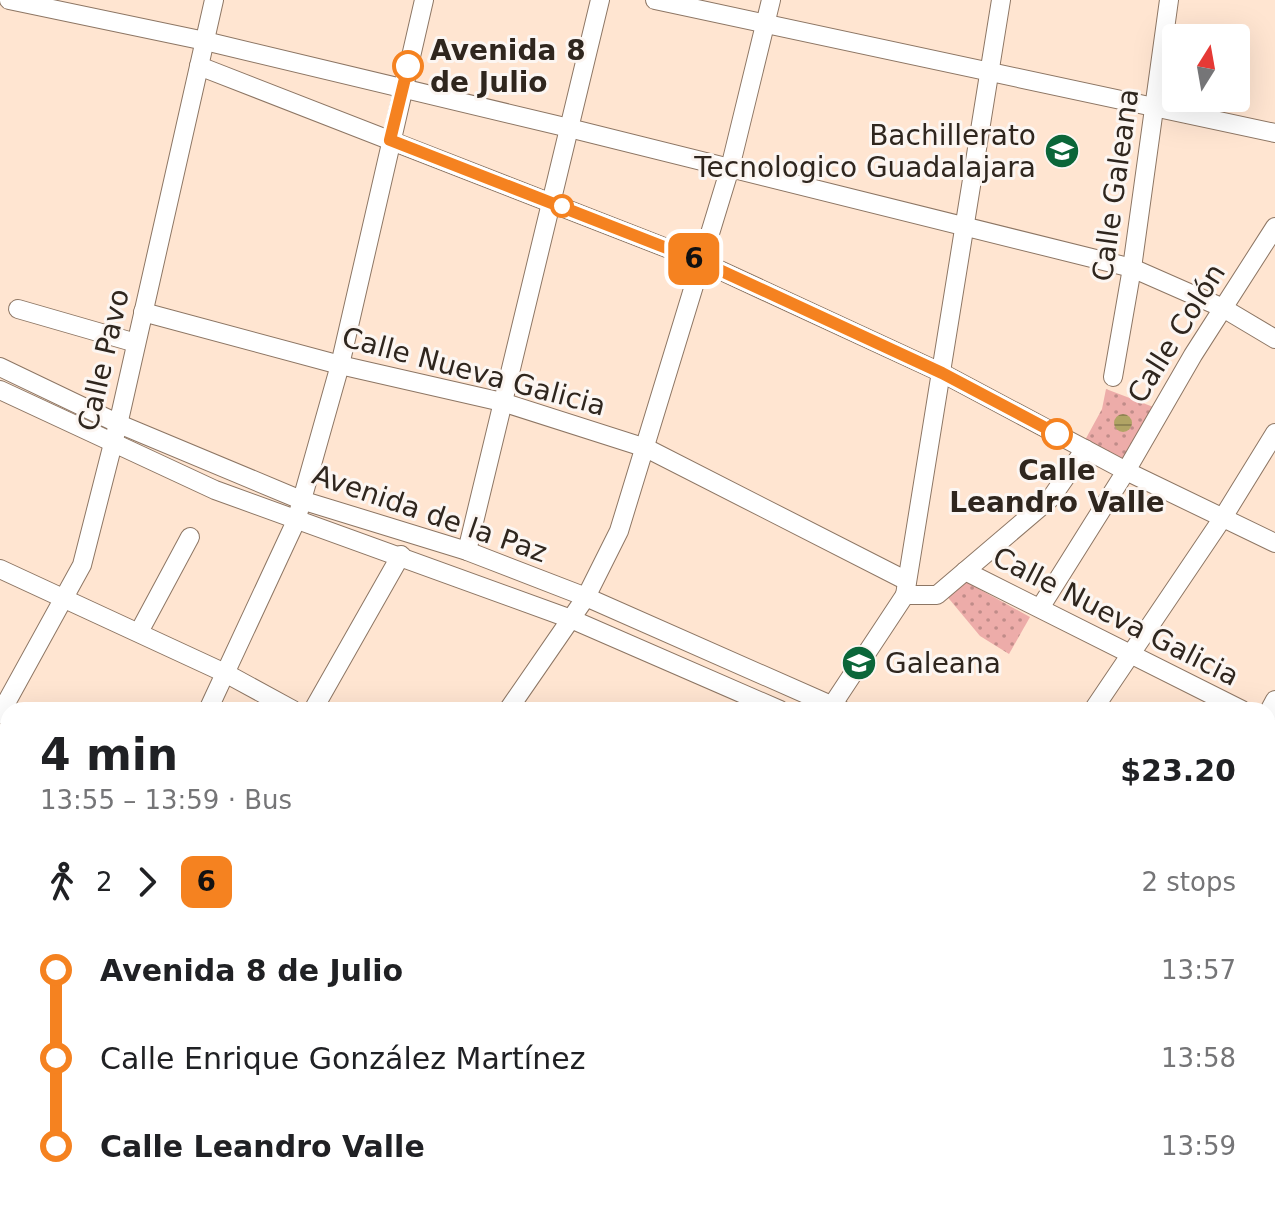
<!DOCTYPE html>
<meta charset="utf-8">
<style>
:root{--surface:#fff;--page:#f2f2f2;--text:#202124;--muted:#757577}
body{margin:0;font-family:"DejaVu Sans",sans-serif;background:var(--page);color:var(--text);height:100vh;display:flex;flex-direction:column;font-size:30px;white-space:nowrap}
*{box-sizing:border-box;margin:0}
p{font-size:26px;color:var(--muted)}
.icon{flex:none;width:44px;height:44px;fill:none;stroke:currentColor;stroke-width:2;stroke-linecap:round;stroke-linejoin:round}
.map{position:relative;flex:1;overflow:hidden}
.sheet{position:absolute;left:0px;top:702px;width:1276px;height:504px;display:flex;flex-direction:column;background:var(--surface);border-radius:24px 24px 0 0;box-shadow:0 8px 32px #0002}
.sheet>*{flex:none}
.badge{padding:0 16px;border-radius:12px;font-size:28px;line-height:52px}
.needle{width:52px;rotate:11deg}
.controls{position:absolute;left:1162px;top:24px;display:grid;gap:16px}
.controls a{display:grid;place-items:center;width:88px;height:88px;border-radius:8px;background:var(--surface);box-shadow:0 8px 32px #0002;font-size:40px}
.map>.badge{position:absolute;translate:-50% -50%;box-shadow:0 0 0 4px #fff}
.legs{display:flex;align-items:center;gap:12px;height:88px;padding:0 40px;font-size:26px}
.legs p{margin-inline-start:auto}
.head{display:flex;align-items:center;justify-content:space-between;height:136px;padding:0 40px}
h1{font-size:44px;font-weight:600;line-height:60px}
ul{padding:0 40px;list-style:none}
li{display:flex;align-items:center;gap:28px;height:88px;font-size:30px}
li i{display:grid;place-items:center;width:12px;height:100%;margin:0 10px;background:currentColor}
li i::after{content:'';width:20px;height:20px;margin:-10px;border:6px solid;border-radius:50%;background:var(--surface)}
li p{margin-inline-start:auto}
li:first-child i{background:linear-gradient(#0000 50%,currentColor 0)}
li:last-child i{background:linear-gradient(currentColor 50%,#0000 0)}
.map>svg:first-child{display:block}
.park{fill:url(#park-dots)}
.water{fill:url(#water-rules)}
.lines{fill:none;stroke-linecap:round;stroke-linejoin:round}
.minor-casing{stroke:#8d7664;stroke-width:20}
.minor{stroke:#fff;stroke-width:18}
.line-1-casing{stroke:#fff;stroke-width:18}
.line-1{stroke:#f58220;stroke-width:12}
.stop-1-dot{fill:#fff;stroke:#f58220;stroke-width:4}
.labels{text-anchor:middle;stroke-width:6;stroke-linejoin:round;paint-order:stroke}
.stop-label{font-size:28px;font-weight:bold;fill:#2f261e;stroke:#fcf6f2;text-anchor:start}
.poi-label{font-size:28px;fill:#2f261e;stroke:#fcf6f2;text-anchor:end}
.street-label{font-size:28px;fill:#2f261e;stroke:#fcf6f2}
</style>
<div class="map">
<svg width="1275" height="1206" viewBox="0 0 1275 1206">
<defs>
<pattern id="park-dots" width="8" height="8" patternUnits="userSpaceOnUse" patternTransform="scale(2)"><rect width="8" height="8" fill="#edaca9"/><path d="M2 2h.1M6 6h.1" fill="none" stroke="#c08c89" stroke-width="1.8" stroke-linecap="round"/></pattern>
<pattern id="water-rules" width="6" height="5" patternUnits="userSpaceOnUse" patternTransform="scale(2)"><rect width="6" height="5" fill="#b1a465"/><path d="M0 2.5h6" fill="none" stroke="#908553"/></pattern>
</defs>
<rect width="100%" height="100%" fill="#ffe5d1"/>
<g class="park">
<path d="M1106,389l50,19 -31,53 -41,-19 18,-33z"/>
<path d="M961,579l69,38 -21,37 -29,-18 -35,-42z"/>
</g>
<circle class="water" cx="1123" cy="423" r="9"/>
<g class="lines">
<g class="minor-casing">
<g id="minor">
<path d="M9,0l196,41 364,87 563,140 91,40 52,31"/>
<path d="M655,0l620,133"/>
<path d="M199,66l501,195 242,112 184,98 149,72"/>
<path d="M18,309l118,34"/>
<path d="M143,312l197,53 162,37 144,46 261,133"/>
<path d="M0,367l119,57 182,76 166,51 119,46 256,113"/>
<path d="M1113,377l19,-109 37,-268"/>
<path d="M0,390l215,100 356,129 209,91"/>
<path d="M467,551l133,-551"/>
<path d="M0,569l227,105 66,36"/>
<path d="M965,571l277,139"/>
<path d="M905,595l96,-595"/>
<path d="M1040,608l86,-137 67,-116 82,-128"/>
<path d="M139,632l51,-95"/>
<path d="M208,710l88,-189 44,-156 84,-365"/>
<path d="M313,710l88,-155"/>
<path d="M508,710l78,-113 33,-66 111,-363 41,-168"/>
<path d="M829,710l76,-115h32l114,-97 34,-49"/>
<path d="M1093,710l129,-191 53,-86"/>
<path d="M1268,713l7,-13"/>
<path d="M0,714l82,-149 38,-149 94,-416"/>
<path d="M0,750l8,5"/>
<path d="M1268,770l7,4"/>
<path d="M0,836l3,1"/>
<path d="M0,932l8,4"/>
<path d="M1268,974l7,5"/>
<path d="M1268,1001l7,5"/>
<path d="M0,1115l8,-15"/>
<path d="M0,1129l8,4"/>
<path d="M1268,1166l7,-11"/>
<path d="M139,1198l16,8"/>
<path d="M558,1198l15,8"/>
<path d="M787,1198l15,8"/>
<path d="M177,1206l6,-8"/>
<path d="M416,1206l6,-8"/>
<path d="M603,1206l6,-8"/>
<path d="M991,1206l5,-8"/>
<path d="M1241,1206l5,-8"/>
</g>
</g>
<use href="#minor" class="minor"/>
</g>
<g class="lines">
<g class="line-1-casing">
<path id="line-1" d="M408,66l-18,74 310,121 242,112 115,61"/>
</g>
<use href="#line-1" class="line-1"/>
</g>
<defs>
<g id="university-disc" transform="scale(1.8)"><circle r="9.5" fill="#0b6639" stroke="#fcf6f2"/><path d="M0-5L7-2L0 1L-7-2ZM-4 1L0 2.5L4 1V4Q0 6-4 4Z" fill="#fff"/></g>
<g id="school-disc" transform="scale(1.8)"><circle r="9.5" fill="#0b6639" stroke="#fcf6f2"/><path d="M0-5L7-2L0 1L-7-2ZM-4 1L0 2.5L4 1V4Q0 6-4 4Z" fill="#fff"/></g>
</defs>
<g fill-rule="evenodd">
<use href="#university-disc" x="1062" y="151"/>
<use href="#school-disc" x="859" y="663"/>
</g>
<g class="stop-1-dot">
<circle cx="408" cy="66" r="14"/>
<circle cx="562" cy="206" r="10"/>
<circle cx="1057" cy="434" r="14"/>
</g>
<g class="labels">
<g class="stop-label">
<text x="430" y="60">Avenida 8<tspan x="430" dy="32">de Julio</tspan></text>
<text x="1057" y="480" text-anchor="middle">Calle<tspan x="1057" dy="32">Leandro Valle</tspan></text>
</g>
<g class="poi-label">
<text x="1036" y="145">Bachillerato<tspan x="1036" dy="32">Tecnologico Guadalajara</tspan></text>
<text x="885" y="673" text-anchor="start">Galeana</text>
</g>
<g class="street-label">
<text transform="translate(1115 185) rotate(-82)" y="10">Calle Galeana</text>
<text transform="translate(1176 333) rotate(-58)" y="10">Calle Colón</text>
<text transform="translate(103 360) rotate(-77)" y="10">Calle Pavo</text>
<text transform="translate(474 371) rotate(15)" y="10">Calle Nueva Galicia</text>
<text transform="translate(430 513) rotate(19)" y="10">Avenida de la Paz</text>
<text transform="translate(1116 616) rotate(27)" y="10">Calle Nueva Galicia</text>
</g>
</g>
</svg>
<div class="controls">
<a><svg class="needle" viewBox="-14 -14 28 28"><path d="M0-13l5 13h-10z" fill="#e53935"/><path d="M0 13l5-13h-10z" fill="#757577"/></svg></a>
</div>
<b class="badge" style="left:694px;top:259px;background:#f58220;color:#111">6</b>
<section class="sheet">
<div class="head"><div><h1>4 min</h1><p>13:55 – 13:59 · Bus</p></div><b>$23.20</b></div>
<div class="legs"><svg class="icon" aria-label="walk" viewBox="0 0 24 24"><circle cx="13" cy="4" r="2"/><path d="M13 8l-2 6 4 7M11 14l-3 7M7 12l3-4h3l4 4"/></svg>2<svg class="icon" aria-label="forward" viewBox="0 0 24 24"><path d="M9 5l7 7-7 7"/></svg><b class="badge" style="background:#f58220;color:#111">6</b><p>2 stops</p></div>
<ul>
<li><i style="color:#f58220"></i><b>Avenida 8 de Julio</b><p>13:57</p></li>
<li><i style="color:#f58220"></i><span>Calle Enrique González Martínez</span><p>13:58</p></li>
<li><i style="color:#f58220"></i><b>Calle Leandro Valle</b><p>13:59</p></li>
</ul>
</section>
</div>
